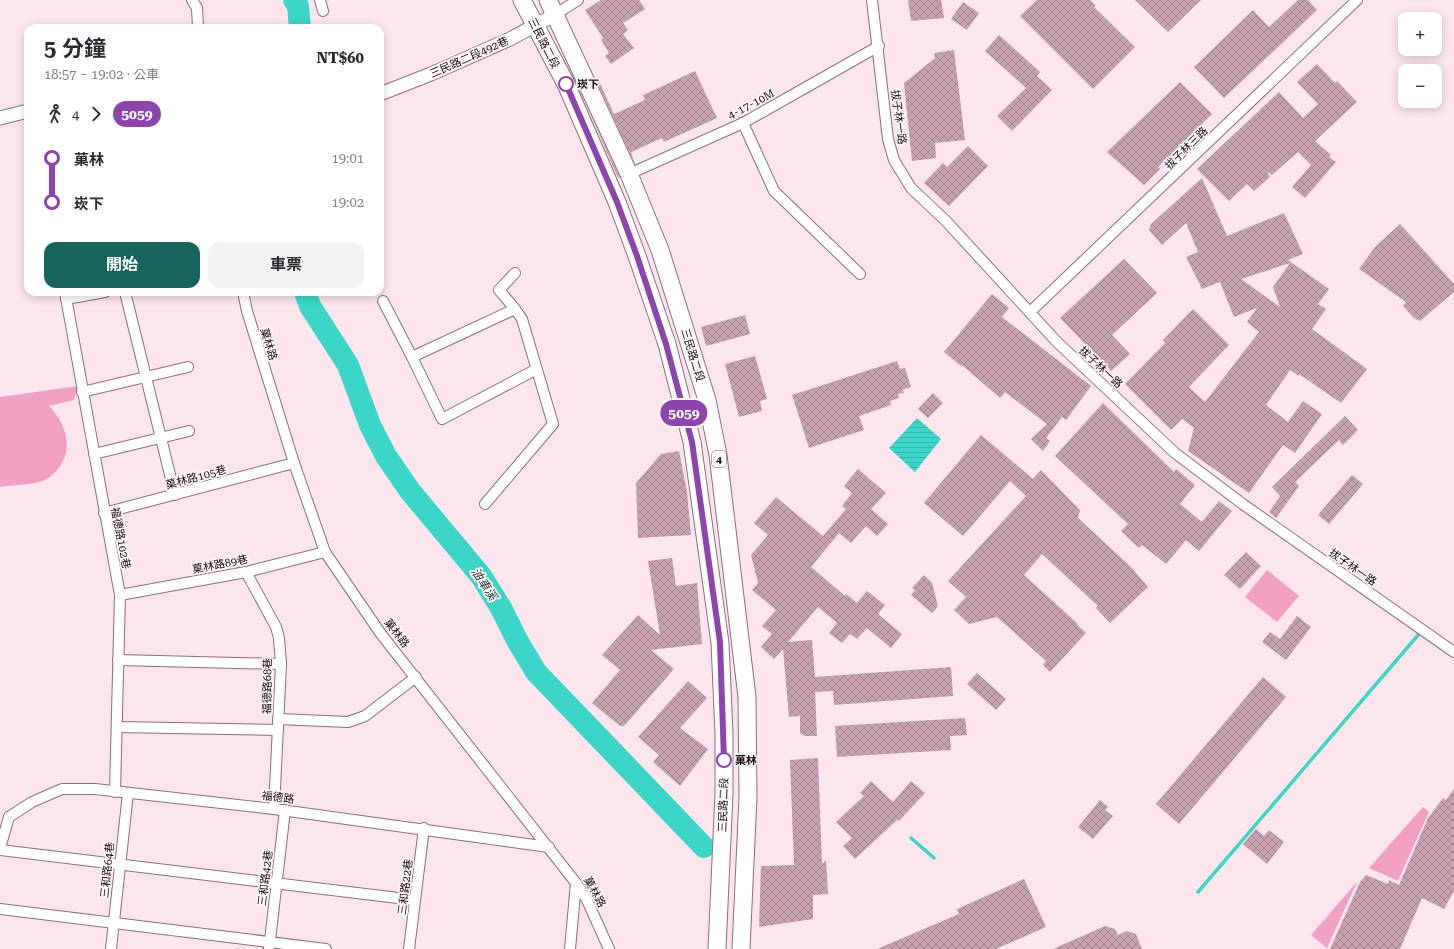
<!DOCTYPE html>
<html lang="zh-TW">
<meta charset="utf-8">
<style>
:root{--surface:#fff;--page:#f2f2f3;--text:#2b2b33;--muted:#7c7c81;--accent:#18645d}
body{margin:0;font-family:"Roboto Serif","Noto Sans TC",serif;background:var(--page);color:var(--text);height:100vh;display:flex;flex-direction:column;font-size:15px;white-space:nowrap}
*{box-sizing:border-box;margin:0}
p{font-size:13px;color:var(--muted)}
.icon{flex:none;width:22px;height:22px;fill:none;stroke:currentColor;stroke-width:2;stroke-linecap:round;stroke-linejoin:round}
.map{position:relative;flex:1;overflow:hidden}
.side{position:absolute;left:24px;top:24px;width:360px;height:272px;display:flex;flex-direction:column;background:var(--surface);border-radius:12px;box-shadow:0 2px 10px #0003}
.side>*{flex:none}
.badge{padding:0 8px;border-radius:13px;font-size:14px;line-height:26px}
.buttons{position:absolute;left:1398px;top:12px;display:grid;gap:8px}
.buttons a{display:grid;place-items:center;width:44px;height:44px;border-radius:8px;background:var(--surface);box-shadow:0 2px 10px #0003;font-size:20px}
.map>.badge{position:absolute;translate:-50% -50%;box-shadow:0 0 0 2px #fff}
.legs{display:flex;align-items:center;gap:6px;height:44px;padding:0 20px;font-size:13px}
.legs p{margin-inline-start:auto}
.summary{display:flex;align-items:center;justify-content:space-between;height:68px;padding:0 20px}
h1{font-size:22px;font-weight:700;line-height:30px}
.cta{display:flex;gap:8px;margin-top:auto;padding:8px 20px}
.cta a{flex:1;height:46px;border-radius:12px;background:var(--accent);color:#fff;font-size:16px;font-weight:700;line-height:46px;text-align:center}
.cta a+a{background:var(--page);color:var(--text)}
ul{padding:0 20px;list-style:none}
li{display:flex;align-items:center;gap:14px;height:44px;font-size:15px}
li i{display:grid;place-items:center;width:6px;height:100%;margin:0 5px;background:currentColor}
li i::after{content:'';width:10px;height:10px;margin:-5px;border:3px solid;border-radius:50%;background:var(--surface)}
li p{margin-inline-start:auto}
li:first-child i{background:linear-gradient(#0000 50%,currentColor 0)}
li:last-child i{background:linear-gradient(currentColor 50%,#0000 0)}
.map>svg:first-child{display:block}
.grass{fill:#f2a0c2}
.water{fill:url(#water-rules)}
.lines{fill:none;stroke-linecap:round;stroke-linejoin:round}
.stream{stroke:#3cd6c9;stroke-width:3.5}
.river{stroke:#3cd6c9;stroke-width:22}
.building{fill:url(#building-cross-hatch);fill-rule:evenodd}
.minor-casing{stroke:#8e6c79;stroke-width:12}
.tertiary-casing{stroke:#8e6c79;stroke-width:15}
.primary-casing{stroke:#8e6c79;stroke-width:19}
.minor{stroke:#fff;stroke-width:10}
.tertiary{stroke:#fff;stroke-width:13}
.primary{stroke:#fff;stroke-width:17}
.line-1-casing{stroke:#fff;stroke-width:9}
.line-1{stroke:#8e44ad;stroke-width:6}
.stop-1-dot{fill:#fff;stroke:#8e44ad;stroke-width:2}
.labels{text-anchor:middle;stroke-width:3.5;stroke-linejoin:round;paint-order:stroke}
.shield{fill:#fff7fa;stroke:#5d5256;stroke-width:1}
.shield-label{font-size:10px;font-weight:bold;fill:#170b10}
.street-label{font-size:11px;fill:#170b10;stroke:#fff7fa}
.stop-label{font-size:11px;font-weight:bold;fill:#170b10;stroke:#fff7fa;text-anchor:start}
.water-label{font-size:12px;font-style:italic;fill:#213937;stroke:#fff7fa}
</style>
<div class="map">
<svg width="1454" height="949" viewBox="0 0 1454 949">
<defs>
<pattern id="water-rules" width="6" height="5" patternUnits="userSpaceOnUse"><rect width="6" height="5" fill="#3cd6c9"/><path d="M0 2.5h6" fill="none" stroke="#34b6ac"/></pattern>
<pattern id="building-cross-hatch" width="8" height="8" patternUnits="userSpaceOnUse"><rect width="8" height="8" fill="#c6a1af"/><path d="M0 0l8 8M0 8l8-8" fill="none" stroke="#a98996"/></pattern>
</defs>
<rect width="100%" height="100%" fill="#fde5ee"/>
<g class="grass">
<path d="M78,386l-4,14 -25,6c17,17 26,44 8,64 -3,4 -9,9 -14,11 -13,4 -29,4 -43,6v-90z"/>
<path d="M1267,570l32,26 -22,26 -32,-25z"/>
<path d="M1423,807l6,5 -31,69 -29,-13z"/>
<path d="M1357,882l-30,66 -16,-13z"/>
</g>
<path class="water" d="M917,418l24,21 -26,33 -26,-24z"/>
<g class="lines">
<g class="stream">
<path d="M911,838l23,20"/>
<path d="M1198,892l221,-258"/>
</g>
<g class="river">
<path d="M294,0l4,6 2,22"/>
<path d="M305,292l5,14 38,59 22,60 16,31 24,35 71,85 20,32 16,32 19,32 168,175"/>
</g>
</g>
<g class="building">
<path d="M601,0h38l6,9 -22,14 5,7 -5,4 11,14 -23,16 -6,-8 4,-3 -8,-13 2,-2 -18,-28z"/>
<path d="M908,0h33l3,18 -33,3z"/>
<path d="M1037,0h53l6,6 -2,1 41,40 -42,42 -73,-73z"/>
<path d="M1135,0h66l-33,32z"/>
<path d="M1298,0h10l9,10 -93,88 -30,-31 59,-57 16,17z"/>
<path d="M963,2l16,11 -12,17 -16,-11z"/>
<path d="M999,35l41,37 -3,4 15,14 -40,41 -15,-15 29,-28 -41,-37z"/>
<path d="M954,50l11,90 -30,3 1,15 -24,3 -8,-78 31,-25 -1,-5z"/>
<path d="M1317,64l18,19 2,-2 20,21 -42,39 16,14 -2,2 7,5 -31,36 -13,-11 19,-22 -13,-13 -26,23 -5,-4 3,6 -16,14 -7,-7 -18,17 -32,-32 82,-77 24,26 15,-14 -21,-22z"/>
<path d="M695,71l22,47 -53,24 -2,-4 -31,14 4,12 -38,-82 2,-1 15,33 31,-14 -2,-5z"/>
<path d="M1180,82l32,32 -54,53 2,2 -16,16 -37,-33z"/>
<path d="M588,109l32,69h-2z"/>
<path d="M968,146l20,20 -39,40 -25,-23 19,-20 4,4z"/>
<path d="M1202,178l25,58 57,-23 19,41 -15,6 41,29 -11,15 8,5 -14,20 55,40 -26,34 -42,-29v2l-9,-6 -24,35 22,17 15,-21 19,13 -27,39 -12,-8 -34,48 -61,-42 6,-23 -12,-9 -11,11 -46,-46 40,-41 -2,-3 30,-31 36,36 -40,42 16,15 54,-70 -12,-10 10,-14 -23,9 -14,-35 -18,7 -16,-32 12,-5 -12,-29 -24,22 -13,-15 2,-6zM1290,263l-17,24 7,20 -39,-28z"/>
<path d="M1400,224l54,60v8l-34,29 -6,-3 -11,-12 3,-4 -47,-33 16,-22z"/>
<path d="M1124,259l33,34 -45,42 18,19 -19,17 -51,-53z"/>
<path d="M992,294l17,14 -7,9 89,69 -25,34 -4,-3 -16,21 4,3 -7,10 -12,-12 16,-15 -42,-32 -5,6 -38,-33 -1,1 -17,-14z"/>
<path d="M745,315l5,19 -44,12 -5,-19z"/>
<path d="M755,356l12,43 -7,2 2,10 -23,6 -14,-53z"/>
<path d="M897,361l3,8 5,-1 6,19 -9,3 2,3 -6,1 1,4 -9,3 1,4 -32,11 5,14 -55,18 -17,-53z"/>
<path d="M933,393l10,10 -15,15 -10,-9z"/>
<path d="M1103,403l71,69 2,-3 19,16 -15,19 22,18 17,-21 13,10 -33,40 -13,-11 -20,24 -24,-19 -3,3 -18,-17 7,-7 -73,-68z"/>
<path d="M1345,416l13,14 -15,15 -4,-5 -44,42 4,4 -23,32 -7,-6 11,-16 -8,-9z"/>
<path d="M981,435l52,44 8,-9 39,40 -2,8 53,49 17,20 -38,36 -14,-15 2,-2 -56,-52 -18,21 54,49 -1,1 9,8 -36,39 -7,-7 3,-4 -49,-44 -28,7 -15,-14 12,-13 -18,-16 78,-85 -16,-15 -47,55 -39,-33z"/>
<path d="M679,451l8,41 4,43 -53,3 -2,-55 25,-29z"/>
<path d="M858,469l28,24 -15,16 17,15 -11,12 -11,-10 -15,17 -12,-10 -28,34 34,29 1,-2 11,9 10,-12 18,14 -7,9 24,20 -11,14 -24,-20 -10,11 -7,-5 -8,9 -13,-10 8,-10 -19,-16 -30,35 24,-2 3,37 136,-10 2,29 -119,9 -1,-14 -18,1 2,44h-12l-5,-3v-17l-11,1 -6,-68 -9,10 -13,-12 11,-13 -10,-8 14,-16 -24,-20 6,-7 -7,-28 17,-20 -14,-12 22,-26 47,39 23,-27 -4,-3 10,-13 -8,-7z"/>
<path d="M1352,475l11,9 -34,40 -11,-9z"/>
<path d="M1246,552l15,14 -21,23 -16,-14z"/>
<path d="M672,558l4,28 21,-3 5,61 -51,6 23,19 -50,57h-4l-28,-23 28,-33 -18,-15 36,-40 22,20 -12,-74z"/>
<path d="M924,575l8,8 6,23 -6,7 -21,-18 4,-5 -3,-2z"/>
<path d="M1297,616l14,11 -25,33 -24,-18 8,-10 10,7z"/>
<path d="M977,673l29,26 -10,11 -29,-26z"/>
<path d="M1263,677l23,20 -107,127 -23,-20z"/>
<path d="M688,681l19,17 -27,30 28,21 -28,37 -27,-24 6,-7 -21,-18z"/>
<path d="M965,718l2,17 -17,1 1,14 -114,7 -2,-31z"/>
<path d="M818,758l4,106 4,-4 2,34 -15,1v24l-54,8 2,-61 33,-1 -4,-105z"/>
<path d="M871,781l22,21 18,-21 14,12 -26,28 -1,-2 -43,40 -12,-13 9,-8 -16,-16 28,-26 -4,-3z"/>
<path d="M1454,789v102l-10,18 -22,-11 -22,51h-70l30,-67 6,-7 22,9 1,-4 10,5 29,-67 15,-20 3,2z"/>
<path d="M1100,800l8,7 -3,3 8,6 -20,23 -15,-12z"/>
<path d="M1256,829l8,7 5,-6 15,12 -17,22 -24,-20z"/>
<path d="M1024,879l22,48 -50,22h-119l82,-35 -2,-5z"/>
<path d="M1105,926l10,3 3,6 9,-4 9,3 6,15h-89z"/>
</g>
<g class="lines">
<g class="minor-casing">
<g id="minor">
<path d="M192,0l5,8 1,20"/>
<path d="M320,0l3,11"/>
<path d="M872,0l16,139 6,21 17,28 35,33 111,121 118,111 69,52 210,147"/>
<path d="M556,14l22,-14"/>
<path d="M743,123l31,68 86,83"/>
<path d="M629,174l114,-51 136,-77"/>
<path d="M65,292l55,303 -5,197"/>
<path d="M125,292l50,203"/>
<path d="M243,292l4,19 47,152 31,89 56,82 195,249 11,17 22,49"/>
<path d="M66,299l39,-7"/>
<path d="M383,301l29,56"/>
<path d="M515,309l-103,48 30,62 93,-49"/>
<path d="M1030,312l327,-312"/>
<path d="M82,392l106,-25"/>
<path d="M683,407l29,17"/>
<path d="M94,454l95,-23"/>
<path d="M485,504l68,-80 -31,-105 -7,-10 -16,-19 16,-17"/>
<path d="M104,513l190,-50"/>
<path d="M246,572l30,55 3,11 2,26 -7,145"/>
<path d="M120,595l126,-23 79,-20"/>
<path d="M118,660l163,4"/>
<path d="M278,719l70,3 17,-6 51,-39"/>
<path d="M117,727l161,3"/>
<path d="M9,817l23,-15 30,-13h33l179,20 275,38"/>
<path d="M0,848l9,-31"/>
<path d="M0,850l415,50"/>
<path d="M0,909l326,40"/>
<path d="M111,949l17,-156"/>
<path d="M269,949l16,-139"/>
<path d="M409,949l15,-121"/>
<path d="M570,949l6,-66"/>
</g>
</g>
<g class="tertiary-casing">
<g id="tertiary">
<path d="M380,94l51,-20 79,-35 46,-25"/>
<path d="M0,118l28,-7"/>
</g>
</g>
<g class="primary-casing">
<g id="primary">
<path d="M522,0l44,84 51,118 20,54 30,88 25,98 28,201 4,90v60l-7,156"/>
<path d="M548,0l81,174 31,76 47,150 11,55 29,242 1,100 -7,152"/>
</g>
</g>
<use href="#minor" class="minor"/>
<use href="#tertiary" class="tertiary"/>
<use href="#primary" class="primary"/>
</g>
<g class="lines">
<g class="line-1-casing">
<path id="line-1" d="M566,84l51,118 20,54 29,88 26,98 28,200 4,118"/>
</g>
<use href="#line-1" class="line-1"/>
</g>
<g class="stop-1-dot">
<circle cx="566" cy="84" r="7"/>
<circle cx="724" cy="760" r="7"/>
</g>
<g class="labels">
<rect class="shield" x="712" y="451" width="14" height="16" rx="3"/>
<g class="shield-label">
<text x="719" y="463">4</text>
</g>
<g class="street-label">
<text transform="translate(544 43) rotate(63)" y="4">三民路二段</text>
<text transform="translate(469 57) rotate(-24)" y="4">三民路二段492巷</text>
<text transform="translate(751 104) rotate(-28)" y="4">4-17-10M</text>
<text transform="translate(899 117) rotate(82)" y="4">拔子林一路</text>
<text transform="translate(1186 148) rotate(-45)" y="4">拔子林三路</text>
<text transform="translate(269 344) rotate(73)" y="4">菓林路</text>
<text transform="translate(693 355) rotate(73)" y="4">三民路二段</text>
<text transform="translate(1101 367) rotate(43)" y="4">拔子林一路</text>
<text transform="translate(196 477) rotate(-15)" y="4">菓林路105巷</text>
<text transform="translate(121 538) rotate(79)" y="4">福德路102巷</text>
<text transform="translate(220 564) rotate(-11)" y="4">菓林路89巷</text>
<text transform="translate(1353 567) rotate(35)" y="4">拔子林一路</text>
<text transform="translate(397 633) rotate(52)" y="4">菓林路</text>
<text transform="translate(267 686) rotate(-89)" y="4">福德路68巷</text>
<text transform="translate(278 797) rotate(7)" y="4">福德路</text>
<text transform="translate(723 805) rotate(-88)" y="4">三民路二段</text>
<text transform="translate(107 870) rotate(-84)" y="4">三和路64巷</text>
<text transform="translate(265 878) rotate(-83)" y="4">三和路42巷</text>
<text transform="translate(405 887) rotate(-83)" y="4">三和路22巷</text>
<text transform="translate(595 892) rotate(61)" y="4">菓林路</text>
</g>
<g class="stop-label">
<text x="577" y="88">崁下</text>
<text x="735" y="764">菓林</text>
</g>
<g class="water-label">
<text transform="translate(484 584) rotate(57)" y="4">油車溪</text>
</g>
</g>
</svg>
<div class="buttons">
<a>+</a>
<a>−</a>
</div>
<b class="badge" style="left:684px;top:413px;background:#8e44ad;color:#fff">5059</b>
<section class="side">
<div class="summary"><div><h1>5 分鐘</h1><p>18:57 – 19:02 · 公車</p></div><b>NT$60</b></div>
<div class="legs"><svg class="icon" aria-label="walk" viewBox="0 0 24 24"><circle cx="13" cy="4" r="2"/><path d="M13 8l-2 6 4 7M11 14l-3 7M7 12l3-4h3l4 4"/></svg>4<svg class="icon" aria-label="forward" viewBox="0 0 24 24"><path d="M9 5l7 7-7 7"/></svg><b class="badge" style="background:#8e44ad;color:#fff">5059</b></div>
<ul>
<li><i style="color:#8e44ad"></i><b>菓林</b><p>19:01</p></li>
<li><i style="color:#8e44ad"></i><b>崁下</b><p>19:02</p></li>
</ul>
<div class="cta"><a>開始</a><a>車票</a></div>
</section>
</div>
